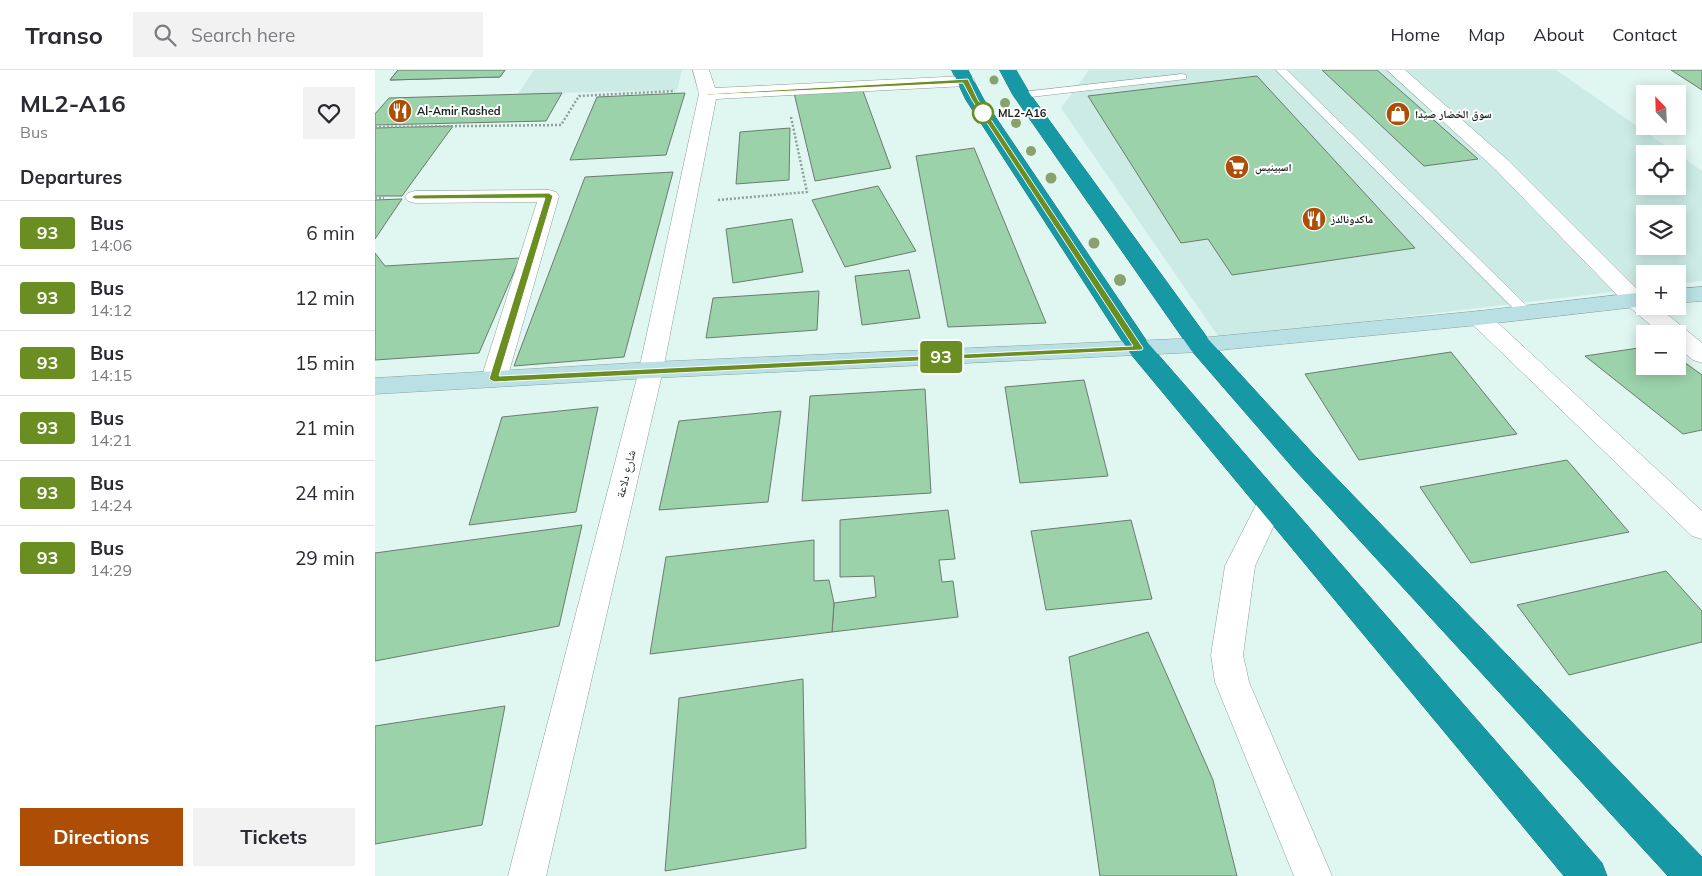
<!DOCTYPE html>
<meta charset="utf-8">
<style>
:root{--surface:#fff;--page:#f2f2f3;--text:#2b2b33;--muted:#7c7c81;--line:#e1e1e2;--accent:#ae4d06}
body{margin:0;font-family:Mulish,"Noto Naskh Arabic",sans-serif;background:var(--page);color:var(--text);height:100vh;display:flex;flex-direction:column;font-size:19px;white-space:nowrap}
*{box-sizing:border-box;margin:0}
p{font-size:16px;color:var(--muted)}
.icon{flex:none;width:28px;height:28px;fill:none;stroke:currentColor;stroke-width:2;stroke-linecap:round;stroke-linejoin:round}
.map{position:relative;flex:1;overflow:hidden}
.sheet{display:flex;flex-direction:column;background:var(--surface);width:375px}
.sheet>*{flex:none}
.badge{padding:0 10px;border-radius:4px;font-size:18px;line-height:32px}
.needle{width:32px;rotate:337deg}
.controls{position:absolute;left:1261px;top:15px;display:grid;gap:10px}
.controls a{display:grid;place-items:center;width:50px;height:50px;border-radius:0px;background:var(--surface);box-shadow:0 2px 12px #0003;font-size:25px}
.map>.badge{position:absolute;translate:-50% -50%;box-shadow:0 0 0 2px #fff}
h2{padding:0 20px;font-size:19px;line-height:45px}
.round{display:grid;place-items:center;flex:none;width:52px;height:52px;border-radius:0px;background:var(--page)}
.overview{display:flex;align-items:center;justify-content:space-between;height:85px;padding:0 20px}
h1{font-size:24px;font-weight:700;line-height:38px}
.action{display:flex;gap:10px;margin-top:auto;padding:10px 20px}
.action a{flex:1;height:58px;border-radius:0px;background:var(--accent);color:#fff;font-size:20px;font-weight:700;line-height:58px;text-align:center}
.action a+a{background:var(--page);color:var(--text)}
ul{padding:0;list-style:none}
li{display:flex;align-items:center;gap:15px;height:65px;padding:0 20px;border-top:1px solid var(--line)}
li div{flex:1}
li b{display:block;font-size:19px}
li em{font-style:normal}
li .badge{min-width:55px;font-weight:700;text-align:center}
header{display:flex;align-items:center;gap:30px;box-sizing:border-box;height:70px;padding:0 25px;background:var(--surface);border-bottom:1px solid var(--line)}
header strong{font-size:24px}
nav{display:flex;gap:28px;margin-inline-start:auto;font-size:18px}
.search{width:350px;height:45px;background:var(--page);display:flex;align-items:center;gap:12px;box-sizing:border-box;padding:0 18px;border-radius:0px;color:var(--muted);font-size:19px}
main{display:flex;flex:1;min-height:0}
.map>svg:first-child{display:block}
.built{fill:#ccebe4;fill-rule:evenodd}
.building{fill:#9bd2aa;stroke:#6c7b70}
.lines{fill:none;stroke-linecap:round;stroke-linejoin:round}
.lane-casing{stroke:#8ba09b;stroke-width:1}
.street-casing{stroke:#8ba09b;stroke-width:1}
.secondary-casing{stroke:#8ba09b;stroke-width:1}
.highway-casing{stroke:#187077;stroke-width:1}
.path{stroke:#8f9f9a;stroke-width:2.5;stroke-dasharray:2 2;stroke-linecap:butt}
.lane{fill:#fff;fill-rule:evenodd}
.street{fill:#fff;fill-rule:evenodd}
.secondary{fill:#b9e0e4;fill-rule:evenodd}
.highway{fill:#1799a5;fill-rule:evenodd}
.tree{fill:#89a16d}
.line{fill:#6b8e23;stroke:#fff}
.stop-dot{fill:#fff;stroke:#6b8e23;stroke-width:2.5}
.labels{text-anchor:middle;stroke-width:4;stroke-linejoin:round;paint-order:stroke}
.far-poi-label{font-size:11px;font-weight:bold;fill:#1b2321;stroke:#fff;text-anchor:start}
.far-stop-label{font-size:11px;font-weight:bold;fill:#1b2321;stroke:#fff;text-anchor:start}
.street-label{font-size:12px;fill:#1b2321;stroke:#fff}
</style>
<header>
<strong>Transo</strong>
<div class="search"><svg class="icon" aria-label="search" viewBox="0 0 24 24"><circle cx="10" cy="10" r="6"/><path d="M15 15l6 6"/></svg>Search here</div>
<nav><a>Home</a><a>Map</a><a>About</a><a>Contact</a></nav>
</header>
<main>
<section class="sheet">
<div class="overview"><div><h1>ML2-A16</h1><p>Bus</p></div><a class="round"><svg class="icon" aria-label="heart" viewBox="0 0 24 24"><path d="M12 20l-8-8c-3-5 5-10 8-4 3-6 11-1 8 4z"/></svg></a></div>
<h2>Departures</h2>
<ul>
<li><span class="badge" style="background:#6b8e23;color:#fff">93</span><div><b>Bus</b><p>14:06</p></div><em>6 min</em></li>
<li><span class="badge" style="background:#6b8e23;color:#fff">93</span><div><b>Bus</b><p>14:12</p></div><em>12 min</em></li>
<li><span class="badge" style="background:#6b8e23;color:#fff">93</span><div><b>Bus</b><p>14:15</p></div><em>15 min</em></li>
<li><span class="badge" style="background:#6b8e23;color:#fff">93</span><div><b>Bus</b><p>14:21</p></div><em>21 min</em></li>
<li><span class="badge" style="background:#6b8e23;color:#fff">93</span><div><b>Bus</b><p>14:24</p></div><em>24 min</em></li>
<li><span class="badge" style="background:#6b8e23;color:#fff">93</span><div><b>Bus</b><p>14:29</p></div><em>29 min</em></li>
</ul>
<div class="action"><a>Directions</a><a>Tickets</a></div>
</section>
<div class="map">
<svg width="1327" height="806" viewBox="0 0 1327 806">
<rect width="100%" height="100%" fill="#e0f6f0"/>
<g class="built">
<path d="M159,0h148l-5,20 -159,4z"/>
<path d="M714,0h467l121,84h-32v32h32l1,-32 24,17v110l-24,3 -1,-10h-32v14l-425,51 -159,-231zM1270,144h32v32h-32z"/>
</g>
<g class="building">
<path d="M23,0h107l-5,7 -110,3z"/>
<path d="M23,0h107l-5,7 -110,3z"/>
<path d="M947,0h55l101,89 -54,7z"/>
<path d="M1296,0h31v20z"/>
<path d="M882,6l158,172 -183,27 -24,-36 -27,4 -93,-147z"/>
<path d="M488,21l28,77 -76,13 -21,-88z"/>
<path d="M187,23l-16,28 -171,4v-11l14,-16z"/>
<path d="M310,23l-19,62 -96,5 27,-63z"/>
<path d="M78,56l-51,70h-27v-68z"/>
<path d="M415,58l-1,52 -53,4 4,-52z"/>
<path d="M599,78l72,175 -98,4 -32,-171z"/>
<path d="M298,102l-49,185 -110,9 71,-189z"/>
<path d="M503,116l38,65 -71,16 -33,-67z"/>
<path d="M27,129l-27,40v-39z"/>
<path d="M417,149l11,53 -70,11 -7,-54z"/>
<path d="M0,183l10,13 135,-8 -41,95 -104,7z"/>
<path d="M534,200l11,48 -58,7 -7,-49z"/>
<path d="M444,221l-2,39 -111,8 7,-40z"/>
<path d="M1270,277v19h32v-9l25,18v55l-19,4 -98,-78z"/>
<path d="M1076,282l66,82 -158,26 -54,-86z"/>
<path d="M709,310l24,96 -88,7 -15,-96z"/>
<path d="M550,319l6,104 -129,8 8,-105z"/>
<path d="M223,337l-22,105 -107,13 33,-108z"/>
<path d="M406,341l-13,91 -109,8 20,-89z"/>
<path d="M1192,390l62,72 -158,31 -51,-76z"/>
<path d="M573,440l7,49 -16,1 3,22 11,-1 5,36 -126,15 2,-29 42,-6 -2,-21 -34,1v-57z"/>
<path d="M756,450l21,79 -106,11 -15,-79z"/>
<path d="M207,455l-23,101 -184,35v-108z"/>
<path d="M439,470v41l15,-1 5,23 -2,29 -182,22 16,-97z"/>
<path d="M1291,501l36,40v31l-133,33 -52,-70z"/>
<path d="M773,562l65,148 24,96h-137l-31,-219z"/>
<path d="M428,609l3,169 -141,23 14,-173z"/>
<path d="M130,636l-23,119 -107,19v-118z"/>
</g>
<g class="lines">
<g class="lane-casing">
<g id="lane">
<path d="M901,0h11l243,239 2,3 -2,3h-10z"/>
<path d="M807,4l4,1v4l-164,19 -6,-3 6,-3z"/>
</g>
</g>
<g class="street-casing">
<g id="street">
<path d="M318,0h16l6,18 251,-12 6,1 3,4 -3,4 -6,1 -250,13 -53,271 -117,506h-38l131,-506 60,-276z"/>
<path d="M1012,0h18l104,91 136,136v9h12l45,37v20l-9,-3 -16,-13v-13h-16l-34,-29 -132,-136z"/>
<path d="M174,120l7,2 3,4 -52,183 -4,6 -9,2 -9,-2 -4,-6 56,-177 -122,1 -7,-2 -3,-4 3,-4 7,-2z"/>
<path d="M1104,241l8,2 215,198v28l-10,-3 -221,-213 -4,-5 4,-5z"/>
<path d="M896,422l10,3 4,7 -30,64 -12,89 6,27 83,194h-38l-79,-194 -4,-27 14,-89 36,-71z"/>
</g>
</g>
<g class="secondary-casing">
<g id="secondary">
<path d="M1327,217v14l-25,2v-14z"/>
<path d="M1270,222v14l-166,19 -279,27 -549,26 -276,16v-16l276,-16 549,-24 279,-27z"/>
</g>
</g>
<g class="highway-casing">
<g id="highway">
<path d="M577,0h16l16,30 164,243 454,520 5,13h-43l-434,-523 -164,-253z"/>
<path d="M625,0h16l14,24 179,246 106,116 387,401v19h-34l-373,-406 -104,-120 -178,-255z"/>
</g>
</g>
<g class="path">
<path d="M0,57l186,-2 18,-29 96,-5"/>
<path d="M0,128h9"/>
<path d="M343,130l89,-8 -16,-75"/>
</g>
<use href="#lane" class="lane"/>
<use href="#street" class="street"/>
<use href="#secondary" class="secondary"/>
<use href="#highway" class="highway"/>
</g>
<g class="tree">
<circle cx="619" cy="10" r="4.5"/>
<circle cx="630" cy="33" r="5"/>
<circle cx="641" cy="53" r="5"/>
<circle cx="656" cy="81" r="5"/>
<circle cx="676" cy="108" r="5.5"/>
<circle cx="719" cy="173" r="5.5"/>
<circle cx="745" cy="210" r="6"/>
</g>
<path class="line" d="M593,9l10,21 165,248 -1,2 -648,32 -5,-3 56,-181 -130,1 -4,-2 4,-2 134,-2 4,3 -54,180 634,-30 -161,-246 -9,-17 -255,12 -3,-1z"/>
<defs>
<g id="restaurant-disc" transform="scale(1.25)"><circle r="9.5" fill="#ae4d06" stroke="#fff"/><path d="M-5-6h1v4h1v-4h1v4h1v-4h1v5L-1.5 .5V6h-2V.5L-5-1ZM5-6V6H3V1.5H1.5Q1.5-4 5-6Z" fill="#fff"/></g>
<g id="shop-disc" transform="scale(1.25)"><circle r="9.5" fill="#ae4d06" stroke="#fff"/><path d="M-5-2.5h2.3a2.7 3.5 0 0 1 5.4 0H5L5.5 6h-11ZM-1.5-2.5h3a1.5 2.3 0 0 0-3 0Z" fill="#fff"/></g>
<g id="supermarket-disc" transform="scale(1.25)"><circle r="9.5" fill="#ae4d06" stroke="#fff"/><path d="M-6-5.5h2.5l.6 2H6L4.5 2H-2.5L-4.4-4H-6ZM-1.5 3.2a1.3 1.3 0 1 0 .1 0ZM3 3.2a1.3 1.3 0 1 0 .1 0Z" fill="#fff"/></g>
</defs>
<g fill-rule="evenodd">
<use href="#restaurant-disc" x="25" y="41"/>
<use href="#shop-disc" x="1023" y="44"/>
<use href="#supermarket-disc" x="862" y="97"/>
<use href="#restaurant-disc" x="939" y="149"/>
</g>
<circle class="stop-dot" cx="608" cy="43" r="10"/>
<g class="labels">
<g class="far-poi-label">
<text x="42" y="45">Al-Amir Rashed</text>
<text x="1040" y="48">سوق الخضار صيدا</text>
<text x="880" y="101">اسبينيس</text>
<text x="956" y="153">ماكدونالدز</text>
</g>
<g class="far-stop-label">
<text x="623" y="47">ML2-A16</text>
</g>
<g class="street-label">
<text transform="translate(251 404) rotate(-76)" y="4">شارع دلاعة</text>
</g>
</g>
</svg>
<div class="controls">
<a><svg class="needle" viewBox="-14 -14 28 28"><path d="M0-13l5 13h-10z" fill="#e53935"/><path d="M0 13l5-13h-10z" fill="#7c7c81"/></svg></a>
<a><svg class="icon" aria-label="locate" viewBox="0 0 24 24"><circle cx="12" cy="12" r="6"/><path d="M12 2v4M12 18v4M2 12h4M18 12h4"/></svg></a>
<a><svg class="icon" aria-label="layers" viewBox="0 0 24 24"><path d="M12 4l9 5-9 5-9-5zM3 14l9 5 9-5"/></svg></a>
<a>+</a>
<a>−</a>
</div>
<b class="badge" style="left:566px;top:287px;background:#6b8e23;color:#fff">93</b>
</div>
</main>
